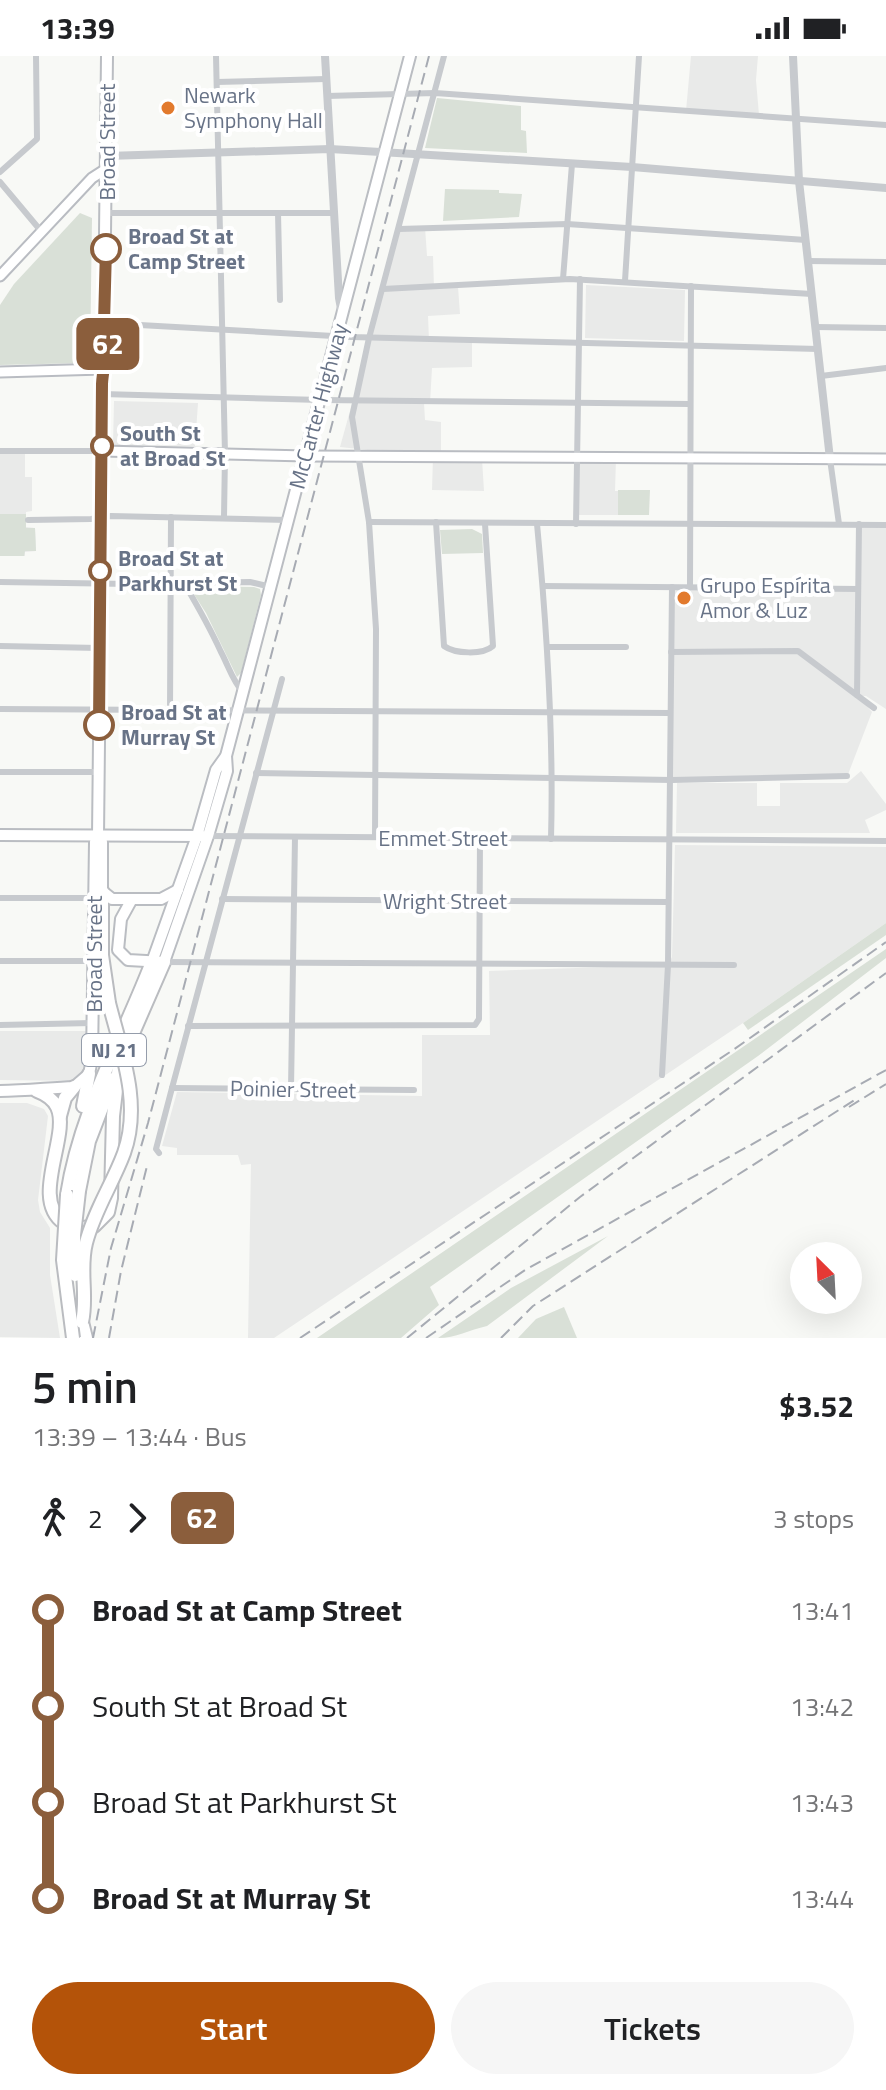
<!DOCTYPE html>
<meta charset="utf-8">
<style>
:root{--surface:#fff;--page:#f6f6f6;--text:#202124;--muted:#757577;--accent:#b45309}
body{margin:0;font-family:"Titillium Web",sans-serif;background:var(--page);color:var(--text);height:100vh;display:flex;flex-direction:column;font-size:30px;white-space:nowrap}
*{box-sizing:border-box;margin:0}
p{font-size:26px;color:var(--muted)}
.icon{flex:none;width:44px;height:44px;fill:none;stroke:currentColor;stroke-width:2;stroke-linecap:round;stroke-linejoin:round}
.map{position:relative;height:1282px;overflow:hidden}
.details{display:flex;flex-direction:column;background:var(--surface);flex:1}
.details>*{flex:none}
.badge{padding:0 16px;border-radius:12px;font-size:28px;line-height:52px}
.needle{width:52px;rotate:336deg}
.tools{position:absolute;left:790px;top:1186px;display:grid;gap:16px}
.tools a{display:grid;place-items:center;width:72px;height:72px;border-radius:50%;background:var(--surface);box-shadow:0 8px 32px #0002;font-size:40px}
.map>.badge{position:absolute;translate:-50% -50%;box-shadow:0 0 0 4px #fff}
.legs{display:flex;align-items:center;gap:12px;height:88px;padding:0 32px;font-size:26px}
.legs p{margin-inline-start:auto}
.summary{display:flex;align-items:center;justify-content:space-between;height:136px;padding:0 32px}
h1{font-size:44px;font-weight:600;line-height:60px}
.cta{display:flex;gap:16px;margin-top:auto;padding:16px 32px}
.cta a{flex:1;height:92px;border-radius:48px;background:var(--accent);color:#fff;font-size:32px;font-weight:600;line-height:92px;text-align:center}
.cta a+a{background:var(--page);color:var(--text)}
ul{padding:0 32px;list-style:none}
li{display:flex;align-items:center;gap:28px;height:96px;font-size:30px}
li i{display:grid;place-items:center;width:12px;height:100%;margin:0 10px;background:currentColor}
li i::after{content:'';width:20px;height:20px;margin:-10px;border:6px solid;border-radius:50%;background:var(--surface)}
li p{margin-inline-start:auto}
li:first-child i{background:linear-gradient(#0000 50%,currentColor 0)}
li:last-child i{background:linear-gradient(currentColor 50%,#0000 0)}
.status{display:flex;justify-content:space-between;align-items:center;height:56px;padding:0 40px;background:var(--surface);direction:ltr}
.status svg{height:22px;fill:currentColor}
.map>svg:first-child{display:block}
.built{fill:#e9eae9}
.green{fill:#d9e0d7}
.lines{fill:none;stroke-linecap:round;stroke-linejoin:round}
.secondary-casing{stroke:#b9bcc2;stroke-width:13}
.primary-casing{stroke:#babdc2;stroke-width:14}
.motorway-casing{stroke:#babcc0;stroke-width:16}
.minor{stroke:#c7cace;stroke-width:6}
.tertiary{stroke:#c7cace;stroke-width:8}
.secondary{stroke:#fff;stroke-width:9}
.primary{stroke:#fff;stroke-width:10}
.motorway{stroke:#fff;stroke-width:12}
.rail{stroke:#a7abb3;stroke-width:2;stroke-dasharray:12 6;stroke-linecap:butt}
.motorway-bridge-casing{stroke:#babcc0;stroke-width:16;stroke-linecap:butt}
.motorway-bridge{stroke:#fff;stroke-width:12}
.line-1-casing{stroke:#fff;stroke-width:18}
.line-1{stroke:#8b5e3c;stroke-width:12}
.poi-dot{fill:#e27a2d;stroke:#fff;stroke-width:3}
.stop-1-dot{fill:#fff;stroke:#8b5e3c;stroke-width:4}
.labels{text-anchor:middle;stroke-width:8;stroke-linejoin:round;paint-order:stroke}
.shield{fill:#fff;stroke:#959dab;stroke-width:2}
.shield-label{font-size:20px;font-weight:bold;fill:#687387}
.poi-label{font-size:22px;fill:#687387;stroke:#fff;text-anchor:start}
.street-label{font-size:22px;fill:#687387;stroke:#fff}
.stop-label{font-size:22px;font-weight:bold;fill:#687387;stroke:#fff;text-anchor:start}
</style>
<div class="status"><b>13:39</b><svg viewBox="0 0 49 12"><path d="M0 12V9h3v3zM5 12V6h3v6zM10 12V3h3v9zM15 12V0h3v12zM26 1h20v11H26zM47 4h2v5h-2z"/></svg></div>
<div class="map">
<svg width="886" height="1282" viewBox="0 0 886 1282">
<rect width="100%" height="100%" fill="#f8f9f6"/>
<g class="built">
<path d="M691,0h67l-2,24 3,35 -73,-4z"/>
<path d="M401,171h24l2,29h6l1,32 24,-1 2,27 -32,2 1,24 43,2v25l-40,1 -2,35h-6l1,17 16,2v36l41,1 2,32 -52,-1 1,-33 -93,-10z"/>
<path d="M586,229l99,5 -1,51 -99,-3z"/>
<path d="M114,345l84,2 -3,43 -82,-1z"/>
<path d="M25,397v24h7v34l-6,1v15l9,1 1,23 -11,1v4h-25v-102z"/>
<path d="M580,402l36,1 -1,32h3v24h-41z"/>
<path d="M859,468l27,1v184l-20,-13h-8l14,16 -25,65 -177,3 2,-193 186,2z"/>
<path d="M861,715l25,33v6l-21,10 5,13h-194l1,-50h80v23h23v-23h67z"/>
<path d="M675,789l211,2v76l-143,100 -469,315h-26l3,-174 -10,1 -3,-10h-61v-7l-15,-2 15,-54 245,4v-61h68l-1,-64 179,-6 4,-8z"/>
<path d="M0,975h86l-3,43 -8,7 -75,-1z"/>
<path d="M0,1047h27l17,6 4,7 -10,84 2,12 10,16v47l10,63 -60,-1z"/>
</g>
<g class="green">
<path d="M437,42l84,8v24l5,1 1,22 -102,-5z"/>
<path d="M445,133l54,1v3l23,1 -3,23 -76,4z"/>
<path d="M80,157l12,5 -2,141 -6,4 -84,2v-60l14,-21z"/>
<path d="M618,434h32l-1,25h-31z"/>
<path d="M0,458h26v14h9l1,23h-11l-1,5h-24z"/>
<path d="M472,473l10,5 1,19 -41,1 -2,-24z"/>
<path d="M192,530l62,1 6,2 1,6 -20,78 -4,4 -31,-64 -16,-25z"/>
<path d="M886,867v12l-138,95 -5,-7z"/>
<path d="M886,893v9l-128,98 -328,231 9,18 -38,33h-84z"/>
<path d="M608,1180l-121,90c-18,4 -31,12 -49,12l73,-50z"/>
<path d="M564,1251l13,31h-59l18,-19z"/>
</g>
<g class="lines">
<g class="secondary-casing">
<g id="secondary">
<path d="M0,220l92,-98 14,-9"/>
<path d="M0,316l103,-3"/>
<path d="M102,395l204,5 580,3"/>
</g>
</g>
<g class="primary-casing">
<g id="primary">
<path d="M103,313c-7,-16 -7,-31 1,-46"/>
<path d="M0,779l202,1"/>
<path d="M98,780l4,6v49l10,8h49l17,-9"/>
<path d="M132,843l-11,20 -3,31 10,10 36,2 44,-126 19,-65 -1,-15"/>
<path d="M152,906l45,-126 19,-66 10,-14 184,-700"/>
<path d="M0,1035c25,0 49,-3 74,-4l15,-13 3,-15 3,-217 3,-6 5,-467c7,-15 6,-31 1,-46l3,-267"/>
</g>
</g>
<g class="motorway-casing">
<g id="motorway">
<path d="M102,835v64l7,48"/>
<path d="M120,1007l44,-101"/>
<path d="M37,1035c8,3 16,8 20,16 14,28 -28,92 7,116 9,6 19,6 30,3l14,-14 3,-14 2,-82 6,-51"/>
<path d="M83,1050l6,-32"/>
<path d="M60,1060l5,-18 9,-11"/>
<path d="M79,1135l10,-50 24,-62"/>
<path d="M67,1139c13,-84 55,-155 85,-233"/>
<path d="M82,1266l4,16"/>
</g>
</g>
<g class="minor">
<path d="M216,0l9,398 -1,63"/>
<path d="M217,26l109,-3"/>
<path d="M327,40l108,-3 451,32"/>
<path d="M0,116l37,-33 -1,-83"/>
<path d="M0,126l41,49"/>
<path d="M107,157h227"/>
<path d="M278,157l2,87"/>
<path d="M399,173l168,-5 239,16"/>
<path d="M808,205l78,1"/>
<path d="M563,223l9,-115"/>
<path d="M625,225l14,-225"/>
<path d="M383,233l187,-10 242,15"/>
<path d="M104,267l247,14 467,12"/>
<path d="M815,271l71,1"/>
<path d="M821,320l65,-8"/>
<path d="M102,338l219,6 368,4"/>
<path d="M0,395h102"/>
<path d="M830,403l9,65"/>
<path d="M28,464l63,-1 20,-3 177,4"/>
<path d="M369,466l517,3"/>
<path d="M436,466l8,124c11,8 39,9 49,0l-8,-122"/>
<path d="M537,468c10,105 17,209 14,315"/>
<path d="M576,468l4,-245"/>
<path d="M0,526l130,2 120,-2 21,5"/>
<path d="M184,527c13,22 26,45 37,69 7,13 12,30 22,40"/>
<path d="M543,530l315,3"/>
<path d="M690,531l1,-301"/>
<path d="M0,590l99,2"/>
<path d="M548,591h78"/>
<path d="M671,596l127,-1 76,57"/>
<path d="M857,639l2,-171"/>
<path d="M0,653l670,4"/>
<path d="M170,654l1,-193"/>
<path d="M0,716h99"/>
<path d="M256,717l416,7 175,-4"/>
<path d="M208,780l678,5"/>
<path d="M375,781l1,-208 -7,-107 -17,-105 17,-79 75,-282"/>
<path d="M0,842h94"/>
<path d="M222,843l446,3"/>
<path d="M0,905h94"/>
<path d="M164,906l570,3"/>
<path d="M0,969l92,-2"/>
<path d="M188,970l287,-1 4,-6 1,-181"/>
<path d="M662,1019l6,-110 4,-378"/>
<path d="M172,1032l242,2"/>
<path d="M291,1033l4,-252"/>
<path d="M159,1097l-3,-4 16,-61 110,-409"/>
</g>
<g class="tertiary">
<path d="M325,0l14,242 3,16"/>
<path d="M793,0l6,125 31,278"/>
<path d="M107,100l223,-7 302,18 254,21"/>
</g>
<use href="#secondary" class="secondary"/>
<use href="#primary" class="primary"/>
<use href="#motorway" class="motorway"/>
<g class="rail">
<path d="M849,1051l37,-23"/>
<path d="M93,1282l18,-90 37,-125 281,-1067"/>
<path d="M109,1282l12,-67 26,-105"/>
<path d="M300,1282l433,-288 153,-108"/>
<path d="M407,1282l173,-141 306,-224"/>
<path d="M426,1282l99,-68 361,-200"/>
<path d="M501,1282l32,-32 323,-207"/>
</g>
<g class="motorway-bridge-casing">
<g id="motorway-bridge">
<path d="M67,1139l-4,65 10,78"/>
<path d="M75,1219l-1,-40 5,-44"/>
<path d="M82,1266c6,-26 -3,-52 4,-79 8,-32 27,-60 38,-90 18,-50 -3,-102 -15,-150"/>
</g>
</g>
<use href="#motorway-bridge" class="motorway-bridge"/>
</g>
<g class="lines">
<g class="line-1-casing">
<path id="line-1" d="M99,669l3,-341c1,-22 10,-39 2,-61l2,-74"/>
</g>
<use href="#line-1" class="line-1"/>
</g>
<g class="poi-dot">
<circle cx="168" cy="52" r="8"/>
<circle cx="684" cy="542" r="8"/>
</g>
<g class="stop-1-dot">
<circle cx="106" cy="193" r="14"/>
<circle cx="102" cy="390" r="10"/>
<circle cx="100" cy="515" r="10"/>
<circle cx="99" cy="669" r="14"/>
</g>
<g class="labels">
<rect class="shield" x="82" y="978" width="64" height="32" rx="6"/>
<g class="shield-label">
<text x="114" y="1001">NJ 21</text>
</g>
<g class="poi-label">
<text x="184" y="47">Newark<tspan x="184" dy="25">Symphony Hall</tspan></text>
<text x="700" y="537">Grupo Espírita<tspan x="700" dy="25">Amor &amp; Luz</tspan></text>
</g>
<g class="street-label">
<text transform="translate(107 86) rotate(-90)" y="8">Broad Street</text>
<text transform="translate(318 350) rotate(-75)" y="8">McCarter Highway</text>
<text x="443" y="790">Emmet Street</text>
<text x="445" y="853">Wright Street</text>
<text transform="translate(94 898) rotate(-90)" y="8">Broad Street</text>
<text transform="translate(293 1033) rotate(1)" y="8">Poinier Street</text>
</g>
<g class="stop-label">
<text x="128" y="188">Broad St at<tspan x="128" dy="25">Camp Street</tspan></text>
<text x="120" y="385">South St<tspan x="120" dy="25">at Broad St</tspan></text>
<text x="118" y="510">Broad St at<tspan x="118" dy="25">Parkhurst St</tspan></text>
<text x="121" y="664">Broad St at<tspan x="121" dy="25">Murray St</tspan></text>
</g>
</g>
</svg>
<div class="tools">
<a><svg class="needle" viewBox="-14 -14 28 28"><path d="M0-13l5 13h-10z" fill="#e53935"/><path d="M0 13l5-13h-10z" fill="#757577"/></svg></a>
</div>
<b class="badge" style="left:108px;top:288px;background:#8b5e3c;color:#fff">62</b>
</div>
<section class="details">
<div class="summary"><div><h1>5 min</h1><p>13:39 – 13:44 · Bus</p></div><b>$3.52</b></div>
<div class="legs"><svg class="icon" aria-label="walk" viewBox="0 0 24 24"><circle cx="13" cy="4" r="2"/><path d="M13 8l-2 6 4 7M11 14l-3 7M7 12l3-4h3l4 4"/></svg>2<svg class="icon" aria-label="forward" viewBox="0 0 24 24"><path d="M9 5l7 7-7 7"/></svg><b class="badge" style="background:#8b5e3c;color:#fff">62</b><p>3 stops</p></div>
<ul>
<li><i style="color:#8b5e3c"></i><b>Broad St at Camp Street</b><p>13:41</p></li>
<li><i style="color:#8b5e3c"></i><span>South St at Broad St</span><p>13:42</p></li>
<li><i style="color:#8b5e3c"></i><span>Broad St at Parkhurst St</span><p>13:43</p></li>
<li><i style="color:#8b5e3c"></i><b>Broad St at Murray St</b><p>13:44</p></li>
</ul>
<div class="cta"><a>Start</a><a>Tickets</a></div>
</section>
